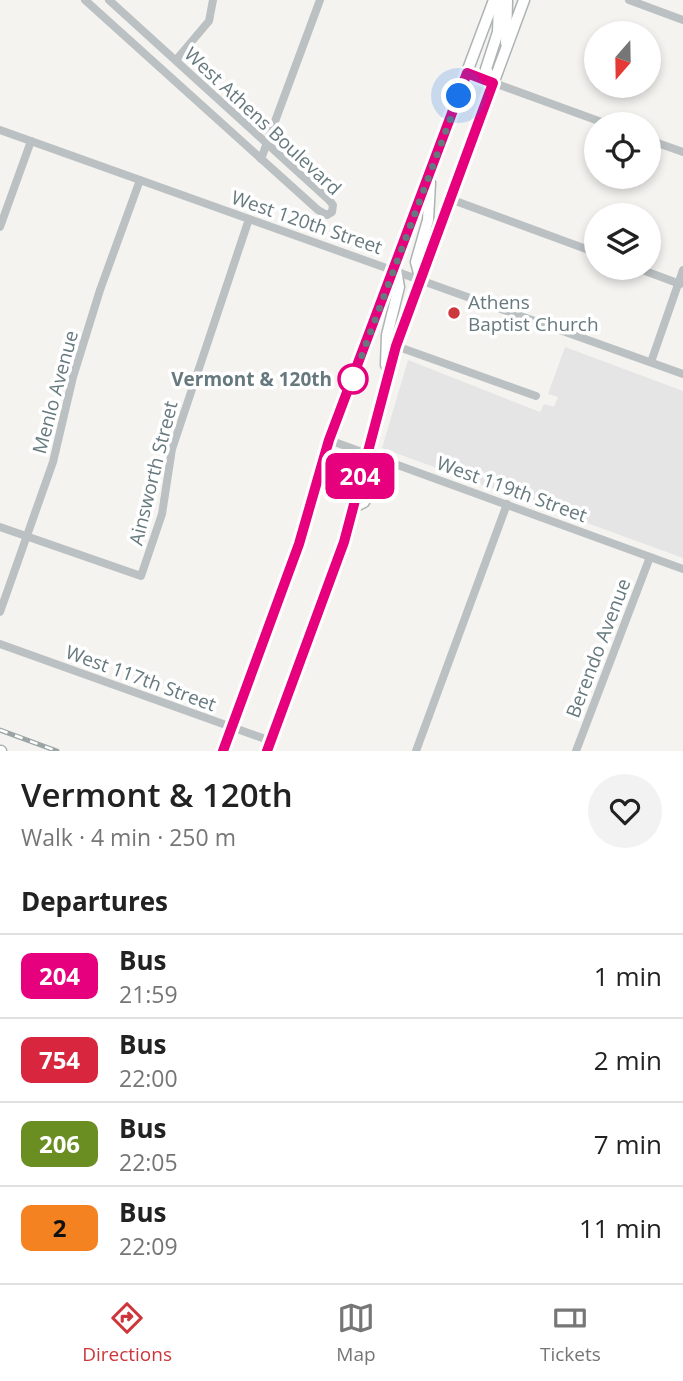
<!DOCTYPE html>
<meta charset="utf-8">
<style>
:root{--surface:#fff;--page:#f2f2f2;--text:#222;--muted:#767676;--line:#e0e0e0;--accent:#cd373c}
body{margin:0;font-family:"Open Sans",sans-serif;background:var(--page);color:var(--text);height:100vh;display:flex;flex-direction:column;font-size:26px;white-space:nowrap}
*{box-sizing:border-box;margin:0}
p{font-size:23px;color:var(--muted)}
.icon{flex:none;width:38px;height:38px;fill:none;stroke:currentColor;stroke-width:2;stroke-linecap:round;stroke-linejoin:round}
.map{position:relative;height:751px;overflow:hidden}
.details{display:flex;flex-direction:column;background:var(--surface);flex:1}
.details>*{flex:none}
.badge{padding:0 14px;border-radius:10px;font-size:24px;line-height:46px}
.needle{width:46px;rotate:200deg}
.controls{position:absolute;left:584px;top:21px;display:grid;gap:14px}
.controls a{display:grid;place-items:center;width:77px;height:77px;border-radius:50%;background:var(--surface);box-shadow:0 4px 10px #0003;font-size:35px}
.you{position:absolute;width:35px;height:35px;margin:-18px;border:5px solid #fff;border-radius:50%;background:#1a73e8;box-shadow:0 0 0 10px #1a73e833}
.map>.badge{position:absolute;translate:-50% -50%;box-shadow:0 0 0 4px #fff}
h2{padding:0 21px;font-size:26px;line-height:63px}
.round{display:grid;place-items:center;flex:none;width:74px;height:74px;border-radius:37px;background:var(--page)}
.headline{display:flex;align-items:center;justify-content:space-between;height:119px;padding:0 21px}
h1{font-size:33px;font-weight:600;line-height:52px}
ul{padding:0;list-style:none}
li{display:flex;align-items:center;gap:21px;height:84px;padding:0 21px;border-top:2px solid var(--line)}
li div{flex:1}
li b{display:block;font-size:26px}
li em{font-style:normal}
li .badge{min-width:77px;font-weight:700;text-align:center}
.dock{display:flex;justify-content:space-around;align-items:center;height:98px;border-top:2px solid var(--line);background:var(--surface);font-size:19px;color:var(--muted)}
.dock a{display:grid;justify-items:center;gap:4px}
.dock .active{color:var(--accent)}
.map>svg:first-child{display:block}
.built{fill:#e4e5e4}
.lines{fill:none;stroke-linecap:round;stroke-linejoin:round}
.major-casing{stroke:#adb3b4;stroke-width:13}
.minor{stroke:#bbc0c2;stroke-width:8}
.major{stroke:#fff;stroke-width:10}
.rail-casing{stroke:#9ba4a6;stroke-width:5}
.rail{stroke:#fff;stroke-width:2.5;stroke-dasharray:8;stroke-linecap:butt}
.line-casing{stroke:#fff;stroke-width:16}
.line{stroke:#e6007e;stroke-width:10}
.walk{stroke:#66797e;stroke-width:7;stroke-dasharray:0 12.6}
.poi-dot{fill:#cd373c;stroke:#fff;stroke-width:2.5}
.stop-dot{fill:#fff;stroke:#e6007e;stroke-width:3.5}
.labels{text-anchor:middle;stroke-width:7;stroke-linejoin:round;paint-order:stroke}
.street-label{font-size:19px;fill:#66797e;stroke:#fff}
.poi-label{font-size:19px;fill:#66797e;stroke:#fff;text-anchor:start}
.stop-label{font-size:19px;font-weight:bold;fill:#66797e;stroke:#fff;text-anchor:end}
</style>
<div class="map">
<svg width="683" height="751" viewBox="0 0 683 751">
<rect width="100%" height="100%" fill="#f4f3f0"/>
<path class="built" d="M565,347l118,44v167l-301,-110 26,-88 132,52 4,-8 10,3 4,-10 -10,-3z"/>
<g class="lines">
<g class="major-casing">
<g id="major">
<path d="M506,43l1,-43"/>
<path d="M493,83l-7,-14 12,-37 1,-32"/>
<path d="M420,277l-4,-15 12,-42 2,-37"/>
<path d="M386,365l1,-30 12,-48 -3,-17"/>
<path d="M352,508l12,-6 19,-43"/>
<path d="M0,751h1"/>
<path d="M223,751l76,-207 30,-104 165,-440"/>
<path d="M267,751l77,-209 52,-196 128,-346"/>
</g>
</g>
<g class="minor">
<path d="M85,0l233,210 9,5 5,-3 1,-7 -4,-5 -220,-200"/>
<path d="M629,0l54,20"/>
<path d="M176,60l33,-39 4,-21"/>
<path d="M467,73l140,51"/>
<path d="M0,130l683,244"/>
<path d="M649,140l34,12"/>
<path d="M261,159l59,-159"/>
<path d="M450,199l147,54"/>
<path d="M0,227l31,-86"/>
<path d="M637,268l43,16"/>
<path d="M396,346l140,50"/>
<path d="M651,362l32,-92"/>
<path d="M329,440l354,129"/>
<path d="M0,527l141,49 21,-62 10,-65 77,-230"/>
<path d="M0,612l53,-150 20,-85 27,-87 40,-110"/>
<path d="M0,644l271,97"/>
<path d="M416,751l91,-247"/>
<path d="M576,751l74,-194"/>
</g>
<use href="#major" class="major"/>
<g class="rail-casing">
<path id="rail" d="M0,730l57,21"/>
</g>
<use href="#rail" class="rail"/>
</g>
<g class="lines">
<g class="line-casing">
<path id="line" d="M223,751l76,-207 30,-104 138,-367 26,10 -97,263 -52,196 -77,209"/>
</g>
<use href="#line" class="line"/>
<path class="walk" d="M353,379l106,-283"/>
</g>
<circle class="poi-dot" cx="454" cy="313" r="7"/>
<circle class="stop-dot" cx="353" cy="379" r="14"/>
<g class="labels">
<g class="street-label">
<text transform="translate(263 121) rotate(43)" y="7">West Athens Boulevard</text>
<text transform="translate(307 222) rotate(19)" y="7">West 120th Street</text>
<text transform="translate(55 392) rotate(-75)" y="7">Menlo Avenue</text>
<text transform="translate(153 473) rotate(-76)" y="7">Ainsworth Street</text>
<text transform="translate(512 489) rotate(20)" y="7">West 119th Street</text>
<text transform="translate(598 648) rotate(-69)" y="7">Berendo Avenue</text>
<text transform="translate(141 678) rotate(20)" y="7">West 117th Street</text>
</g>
<g class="poi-label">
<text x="468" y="309">Athens<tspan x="468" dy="22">Baptist Church</tspan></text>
</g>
<g class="stop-label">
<text x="332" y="386">Vermont &amp; 120th</text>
</g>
</g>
</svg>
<div class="controls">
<a><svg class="needle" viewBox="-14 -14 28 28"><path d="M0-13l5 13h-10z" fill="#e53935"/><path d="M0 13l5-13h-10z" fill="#767676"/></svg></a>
<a><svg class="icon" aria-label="locate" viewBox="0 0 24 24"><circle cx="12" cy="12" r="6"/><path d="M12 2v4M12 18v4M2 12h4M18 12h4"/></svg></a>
<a><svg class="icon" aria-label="layers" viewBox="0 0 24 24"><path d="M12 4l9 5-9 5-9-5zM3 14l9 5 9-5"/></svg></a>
</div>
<div class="you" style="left:459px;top:96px"></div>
<b class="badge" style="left:360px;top:476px;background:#e6007e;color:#fff">204</b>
</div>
<section class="details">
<div class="headline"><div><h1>Vermont &amp; 120th</h1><p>Walk · 4 min · 250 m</p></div><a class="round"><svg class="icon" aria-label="heart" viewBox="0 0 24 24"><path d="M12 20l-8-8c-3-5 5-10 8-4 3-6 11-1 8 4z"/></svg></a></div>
<h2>Departures</h2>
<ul>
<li><span class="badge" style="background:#e6007e;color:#fff">204</span><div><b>Bus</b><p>21:59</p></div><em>1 min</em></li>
<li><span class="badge" style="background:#d7263d;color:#fff">754</span><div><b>Bus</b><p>22:00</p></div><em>2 min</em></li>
<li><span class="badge" style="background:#6b8e23;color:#fff">206</span><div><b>Bus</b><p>22:05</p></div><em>7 min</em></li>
<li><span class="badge" style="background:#f58220;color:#111">2</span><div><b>Bus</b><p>22:09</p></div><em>11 min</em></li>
</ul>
</section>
<nav class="dock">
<a class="active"><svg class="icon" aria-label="directions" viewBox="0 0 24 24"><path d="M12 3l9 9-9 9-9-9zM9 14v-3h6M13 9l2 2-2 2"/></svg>Directions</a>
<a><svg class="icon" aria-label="map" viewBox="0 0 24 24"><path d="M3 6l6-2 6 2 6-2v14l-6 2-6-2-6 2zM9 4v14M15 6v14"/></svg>Map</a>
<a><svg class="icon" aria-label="tickets" viewBox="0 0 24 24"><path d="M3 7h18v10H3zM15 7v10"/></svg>Tickets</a>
</nav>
